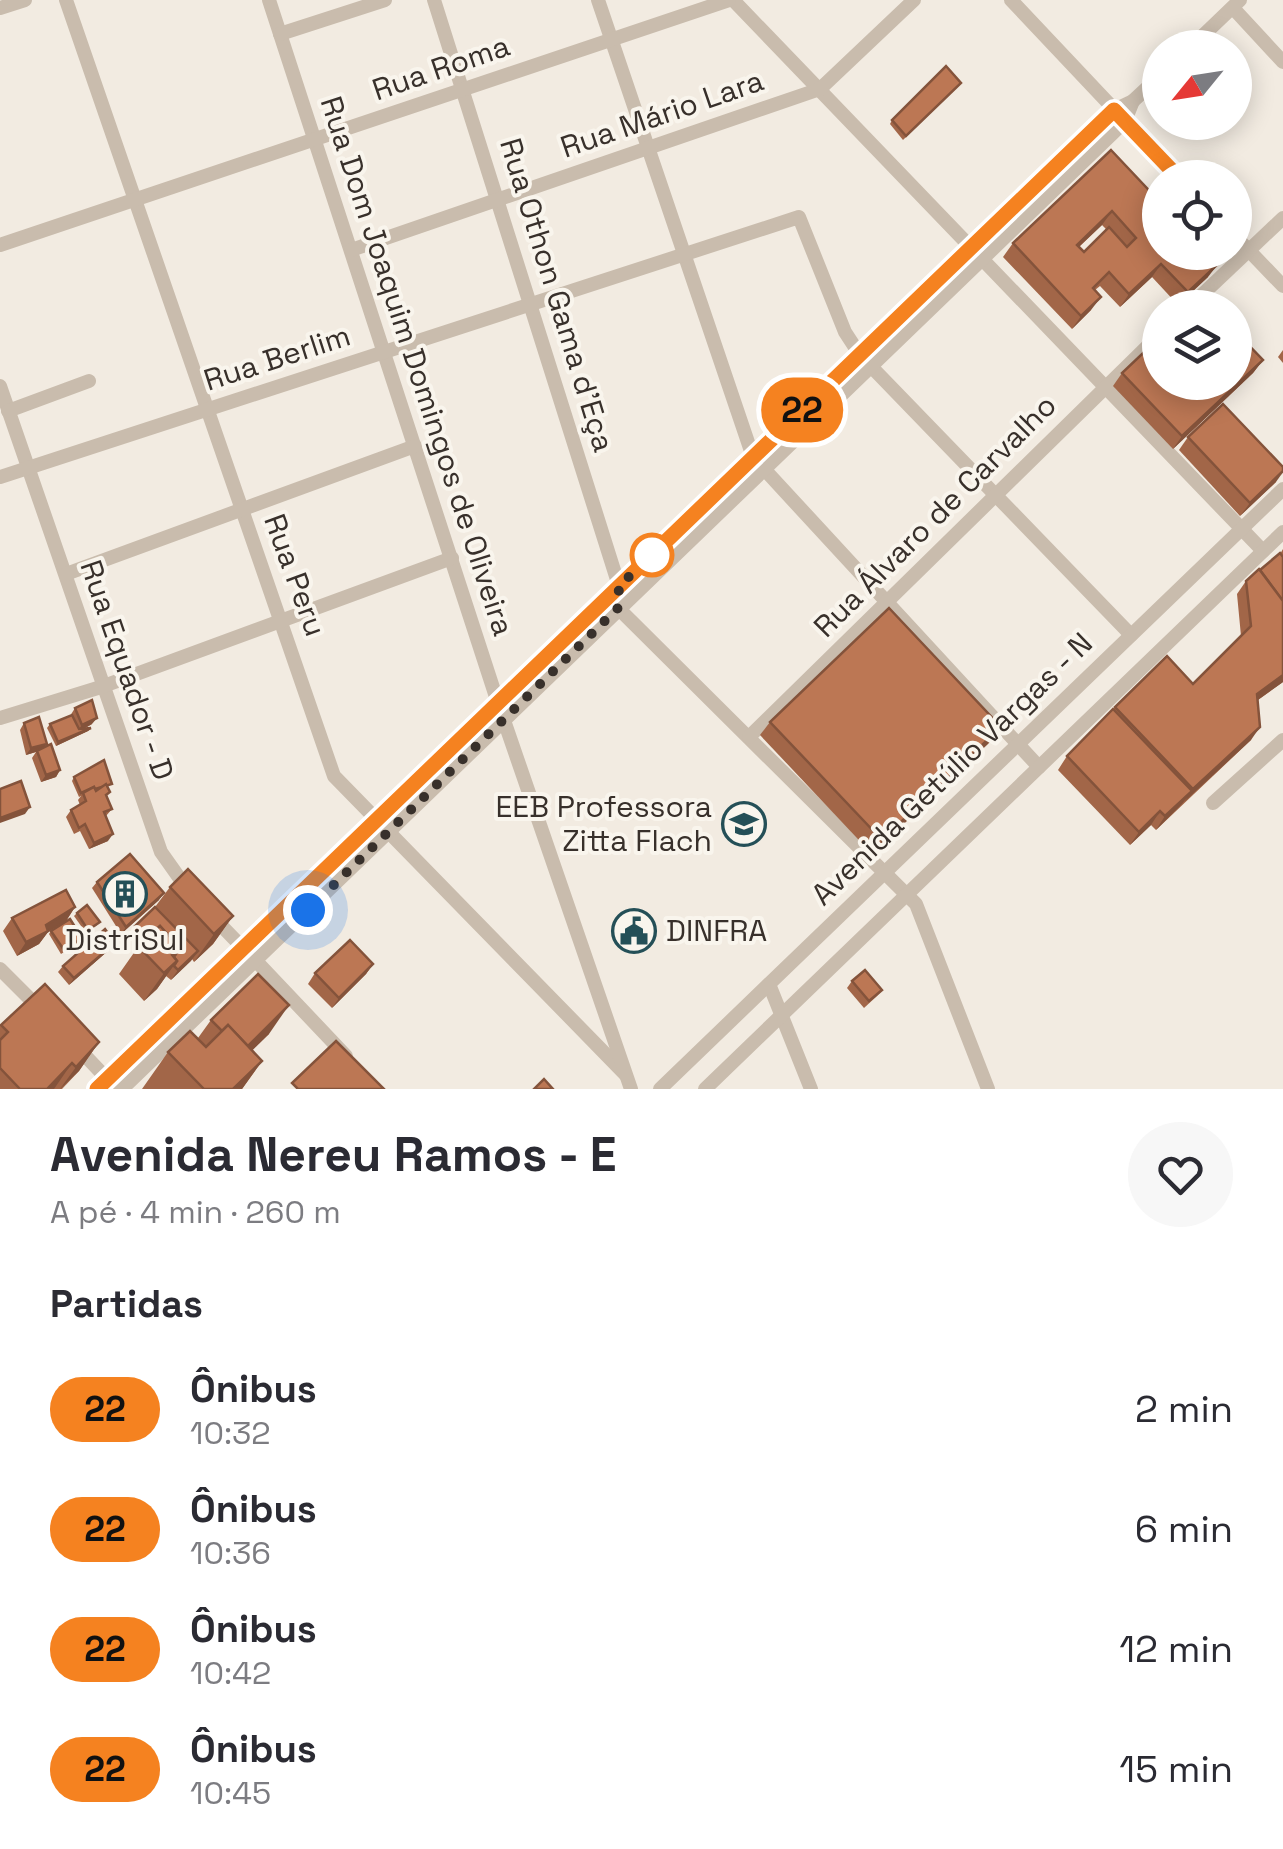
<!DOCTYPE html>
<html lang="pt">
<meta charset="utf-8">
<style>
:root{--surface:#fff;--page:#f7f7f7;--text:#2b2b33;--muted:#7c7c81}
body{margin:0;font-family:"Space Grotesk",sans-serif;background:var(--page);color:var(--text);height:100vh;display:flex;flex-direction:column;font-size:38px;white-space:nowrap}
*{box-sizing:border-box;margin:0}
p{font-size:32px;color:var(--muted)}
.icon{flex:none;width:55px;height:55px;fill:none;stroke:currentColor;stroke-width:2;stroke-linecap:round;stroke-linejoin:round}
.map{position:relative;height:1089px;overflow:hidden}
.side{display:flex;flex-direction:column;background:var(--surface);flex:1}
.side>*{flex:none}
.badge{padding:0 20px;border-radius:32px;font-size:35px;line-height:65px}
.needle{width:65px;rotate:240deg}
.buttons{position:absolute;left:1142px;top:30px;display:grid;gap:20px}
.buttons a{display:grid;place-items:center;width:110px;height:110px;border-radius:50%;background:var(--surface);box-shadow:0 5px 25px #0003;font-size:50px}
.you{position:absolute;width:50px;height:50px;margin:-25px;border:8px solid #fff;border-radius:50%;background:#1a73e8;box-shadow:0 0 0 15px #1a73e833}
.map>.badge{position:absolute;translate:-50% -50%;box-shadow:0 0 0 5px #fff}
h2{padding:0 50px;font-size:38px;line-height:90px}
.round{display:grid;place-items:center;flex:none;width:105px;height:105px;border-radius:52px;background:var(--page)}
.overview{display:flex;align-items:center;justify-content:space-between;height:170px;padding:0 50px}
h1{font-size:48px;font-weight:700;line-height:75px}
ul{padding:0;list-style:none}
li{display:flex;align-items:center;gap:30px;height:120px;padding:0 50px}
li div{flex:1}
li b{display:block;font-size:38px}
li em{font-style:normal}
li .badge{min-width:110px;font-weight:700;text-align:center}
.map>svg:first-child{display:block}
.lines{fill:none;stroke-linecap:round;stroke-linejoin:round}
.minor{stroke:#c9bcad;stroke-width:14}
.wall{fill:#a26648;fill-rule:evenodd}
.shaded-wall{fill:#84533b}
.building{fill:#bc7754;stroke:#84533b;stroke-width:2.5;fill-rule:evenodd}
.line-casing{stroke:#fff;stroke-width:22}
.line{stroke:#f58220;stroke-width:15}
.walk{stroke:#38302b;stroke-width:10;stroke-dasharray:0 18}
.stop-dot{fill:#fff;stroke:#f58220;stroke-width:5}
.labels{text-anchor:middle;stroke-width:8;stroke-linejoin:round;paint-order:stroke}
.street-label{font-size:30px;fill:#38302b;stroke:#f9f5ed}
.poi-label{font-size:30px;fill:#38302b;stroke:#f9f5ed;text-anchor:end}
</style>
<div class="map">
<svg width="1283" height="1089" viewBox="0 0 1283 1089">
<rect width="100%" height="100%" fill="#f2ebe1"/>
<g class="lines">
<g class="minor">
<path d="M66,0l268,776 291,298"/>
<path d="M269,0l229,703 133,386"/>
<path d="M434,0l185,586 -1,22 298,296 72,185"/>
<path d="M598,0l155,457 286,310"/>
<path d="M733,0l530,551"/>
<path d="M1011,0l168,178"/>
<path d="M0,8l25,-8"/>
<path d="M1233,8l50,54"/>
<path d="M280,34l105,-34"/>
<path d="M1190,48l50,-48"/>
<path d="M1235,236l48,50"/>
<path d="M0,245l729,-245"/>
<path d="M351,250l469,-161 94,-89"/>
<path d="M1188,308l95,-90"/>
<path d="M0,386l161,466 29,41"/>
<path d="M8,411l81,-30"/>
<path d="M0,477l799,-260 46,115 15,23 271,280"/>
<path d="M66,574l349,-128"/>
<path d="M0,718l101,-31 351,-129"/>
<path d="M749,737l411,-403"/>
<path d="M1213,803l70,-63"/>
<path d="M212,916l31,32"/>
<path d="M257,962l89,94"/>
<path d="M0,969l40,40"/>
<path d="M769,984l42,105"/>
<path d="M76,1046l37,39"/>
<path d="M96,1089l1018,-979 19,-9 27,-25"/>
<path d="M122,1089l991,-956 12,-12 8,-20"/>
<path d="M660,1089l623,-600"/>
<path d="M705,1089l578,-557"/>
</g>
</g>
<g class="wall">
<path d="M961,83l-58,57 -13,-16 2,-4z"/>
<path d="M1111,150l97,127 -30,28 -26,-28 -32,30 -20,-21 -5,4 -4,20 -19,19 -69,-72 10,-14zM1102,225l5,5 -23,22 -5,-5z"/>
<path d="M1283,350v13l-5,-6z"/>
<path d="M1263,360l-10,13 -80,76 -60,-63 9,-13z"/>
<path d="M1188,437l88,45 -36,34 -61,-66z"/>
<path d="M1283,549v133l-25,18 -7,40 -95,90 -5,-5 -21,20 -72,-75 9,-14 48,-49 78,-23 48,-48 -4,-42 9,-13 34,-27z"/>
<path d="M75,708l17,16 -8,5 7,-1 -3,3 -32,15 -9,-18 3,-4 20,-8z"/>
<path d="M770,722l231,5 -9,13 -120,114 -112,-119z"/>
<path d="M24,723l36,47 -4,7 -15,5 -9,-24 4,-6 -10,3 -6,-25z"/>
<path d="M74,777l35,10 -1,1 -1,8 5,13 -6,7 2,25 -19,8 -9,-18 -6,3 -8,-17 5,-7 9,-5 -2,-5 3,-4 -2,1 -7,-16z"/>
<path d="M97,882l62,18 -38,34 -29,-46z"/>
<path d="M170,887l63,29 -20,28 -19,18 -2,-3 -21,21 -5,-4 -9,13 -13,12 -25,-27 19,-27 -10,-10 7,-11 20,-19z"/>
<path d="M75,907l-9,14 -18,11 -9,12 -22,12 -14,-25 9,-13z"/>
<path d="M77,913l20,12 -11,8 -12,-17z"/>
<path d="M51,931l31,7 -2,4 -19,12 -12,-20z"/>
<path d="M115,943l-5,6 -41,36 -11,-13 5,-6z"/>
<path d="M373,964l-7,10 -34,34 -24,-24 7,-11z"/>
<path d="M852,981l30,9 -5,6 -13,12 -17,-20z"/>
<path d="M45,984l54,58 -20,29 -17,18h-62v-63z"/>
<path d="M211,1020l58,14 -17,16 10,11 -20,28h-100l26,-37 30,-14z"/>
</g>
<g class="shaded-wall">
<path d="M1112,211l-10,14 -35,33 10,-13z"/>
<path d="M1161,264l-9,13 -32,30 9,-13z"/>
<path d="M1218,264l-10,13 -30,28 10,-13z"/>
<path d="M1101,297l-10,13 -19,19 9,-13z"/>
<path d="M1263,360l-10,13 -80,76 9,-13z"/>
<path d="M1283,472l-7,10 -36,34 10,-13z"/>
<path d="M1283,675v7l-35,25 9,-13z"/>
<path d="M97,718l-5,6 -15,8 5,-7z"/>
<path d="M1001,727l-9,13 -120,114 10,-14z"/>
<path d="M1260,727l-9,13 -67,62 9,-13z"/>
<path d="M91,728l-3,3 -32,15 2,-4z"/>
<path d="M47,744l-5,6 -16,5 5,-7z"/>
<path d="M60,770l-4,7 -15,5 5,-7z"/>
<path d="M1192,791l-10,13 -26,26 9,-14z"/>
<path d="M30,807l-5,7 -25,9v-5z"/>
<path d="M1160,811l-9,14 -21,20 9,-13z"/>
<path d="M113,834l-5,7 -19,8 5,-6z"/>
<path d="M164,893l-5,7 -38,34 5,-7z"/>
<path d="M75,907l-9,14 -18,11 -9,12 -22,12 9,-14 20,-17z"/>
<path d="M233,916l-20,28 -19,18 20,-28z"/>
<path d="M115,943l-5,6 -41,36 5,-7z"/>
<path d="M198,951l-7,10 -20,19 7,-10z"/>
<path d="M177,961l-20,28 -13,12 20,-28z"/>
<path d="M373,964l-7,10 -34,34 7,-10z"/>
<path d="M289,1005l-20,29 -47,46 19,-28z"/>
<path d="M99,1042l-20,29 -19,18 16,-22z"/>
<path d="M262,1061l-20,28h-9z"/>
<path d="M72,1063l-18,26h-7z"/>
</g>
<g class="building">
<path d="M946,66l15,17 -55,53 -14,-16z"/>
<path d="M1111,150l49,52v50h47l11,12 -30,28 -27,-28 -32,30 -20,-22 -16,16 8,9 -20,19 -68,-73zM1112,211l24,27 -9,9 -18,-20 -25,25 -7,-7z"/>
<path d="M1202,297l10,11h-21z"/>
<path d="M1235,331l28,29 -81,76 -60,-63 38,-36v45h75z"/>
<path d="M1223,404l60,63v4l-33,32 -62,-66z"/>
<path d="M1280,553l3,4v44l-23,-31z"/>
<path d="M1259,569l24,32v74l-26,19 3,33 -67,62 -78,-82 52,-51 26,28 58,-58 -5,-45z"/>
<path d="M889,608l112,119 -119,113 -112,-118z"/>
<path d="M92,700l5,18 -15,7 -7,-17z"/>
<path d="M1113,709l79,82 -27,25 -5,-5 -21,21 -72,-76z"/>
<path d="M72,715l7,14 12,-1 -33,14 -8,-18z"/>
<path d="M39,717l8,27 -16,4 -7,-25z"/>
<path d="M51,744l9,26 -14,5 -9,-24z"/>
<path d="M104,760l8,24 -17,5 -1,-2 -13,6 -7,-16z"/>
<path d="M21,781l9,26 -30,11v-29z"/>
<path d="M106,784l4,8 -4,3 6,14 -8,3 9,22 -19,9 -9,-19 -6,4 -8,-18 15,-9 -3,-8 11,-6 2,4z"/>
<path d="M130,854l34,39 -38,34 -29,-45z"/>
<path d="M188,869l45,47 -19,18 -44,-47z"/>
<path d="M66,890l9,17 -29,18 2,6 -22,11 -14,-24z"/>
<path d="M87,905l13,17 -12,8 -11,-17z"/>
<path d="M155,907l43,44 -20,19 -4,-4 3,-5 -3,-4 6,-9 -20,-22 -14,12 -11,-12z"/>
<path d="M70,919l12,19 -18,12 -13,-19z"/>
<path d="M160,926l20,22 -8,7 5,6 -13,12 -26,-27z"/>
<path d="M105,929l10,14 -41,35 -11,-12z"/>
<path d="M350,940l23,24 -34,34 -24,-25z"/>
<path d="M865,970l17,20 -13,11 -17,-20z"/>
<path d="M258,974l31,31 -41,41 -20,-21 -6,6 -11,-11z"/>
<path d="M45,984l54,58 -23,25 -4,-4 -25,26h-27l-20,-21v-28l8,-8 -7,-7z"/>
<path d="M228,1025l34,36 -29,28h-29l-36,-37 22,-21 16,16z"/>
<path d="M336,1041l48,48h-86l-6,-6z"/>
<path d="M544,1079l9,10h-19z"/>
</g>
<g class="lines">
<g class="line-casing">
<path id="line" d="M97,1089l1017,-979 65,68"/>
</g>
<use href="#line" class="line"/>
<path class="walk" d="M308,910l310,-302 1,-22 33,-31"/>
</g>
<defs>
<g id="school-ring" transform="scale(2.25)"><circle r="9.5" fill="#f9f5ed" stroke="#244f57" stroke-width="1.5"/><path d="M0-5L7-2L0 1L-7-2ZM-4 1L0 2.5L4 1V4Q0 6-4 4Z" fill="#244f57"/></g>
<g id="building-ring" transform="scale(2.25)"><circle r="9.5" fill="#f9f5ed" stroke="#244f57" stroke-width="1.5"/><path d="M-4-6H4V6H1V3H-1V6H-4ZM-2.5-4.3h1.7v1.8h-1.7ZM.8-4.3h1.7v1.8H.8ZM-2.5-1h1.7V.8h-1.7ZM.8-1h1.7V.8H.8Z" fill="#244f57"/></g>
<g id="civic-ring" transform="scale(2.25)"><circle r="9.5" fill="#f9f5ed" stroke="#244f57" stroke-width="1.5"/><path d="M-.6-6.5H3V-4.5H.6V-3L4-1V1h2V6H-6V1h2V-1L-.6-3ZM-1.2 2.5V6h2.4V2.5Z" fill="#244f57"/></g>
</defs>
<g fill-rule="evenodd">
<use href="#school-ring" x="744" y="824"/>
<use href="#building-ring" x="125" y="894"/>
<use href="#civic-ring" x="634" y="931"/>
</g>
<circle class="stop-dot" cx="652" cy="555" r="20"/>
<g class="labels">
<g class="street-label">
<text transform="translate(441 68) rotate(-19)" y="10">Rua Roma</text>
<text transform="translate(662 114) rotate(-19)" y="10">Rua Mário Lara</text>
<text transform="translate(557 295) rotate(73)" y="10">Rua Othon Gama d'Eça</text>
<text transform="translate(277 358) rotate(-18)" y="10">Rua Berlim</text>
<text transform="translate(417 366) rotate(72)" y="10">Rua Dom Joaquim Domingos de Oliveira</text>
<text transform="translate(935 516) rotate(-45)" y="10">Rua Álvaro de Carvalho</text>
<text transform="translate(295 575) rotate(70)" y="10">Rua Peru</text>
<text transform="translate(127 670) rotate(71)" y="10">Rua Equador - D</text>
<text transform="translate(952 769) rotate(-44)" y="10">Avenida Getúlio Vargas - N</text>
</g>
<g class="poi-label">
<text x="712" y="817">EEB Professora<tspan x="712" dy="34">Zitta Flach</tspan></text>
<text x="666" y="941" text-anchor="start">DINFRA</text>
<text x="125" y="950" text-anchor="middle">DistriSul</text>
</g>
</g>
</svg>
<div class="buttons">
<a><svg class="needle" viewBox="-14 -14 28 28"><path d="M0-13l5 13h-10z" fill="#e53935"/><path d="M0 13l5-13h-10z" fill="#7c7c81"/></svg></a>
<a><svg class="icon" aria-label="locate" viewBox="0 0 24 24"><circle cx="12" cy="12" r="6"/><path d="M12 2v4M12 18v4M2 12h4M18 12h4"/></svg></a>
<a><svg class="icon" aria-label="layers" viewBox="0 0 24 24"><path d="M12 4l9 5-9 5-9-5zM3 14l9 5 9-5"/></svg></a>
</div>
<div class="you" style="left:308px;top:910px"></div>
<b class="badge" style="left:802px;top:410px;background:#f58220;color:#111">22</b>
</div>
<section class="side">
<div class="overview"><div><h1>Avenida Nereu Ramos - E</h1><p>A pé · 4 min · 260 m</p></div><a class="round"><svg class="icon" aria-label="heart" viewBox="0 0 24 24"><path d="M12 20l-8-8c-3-5 5-10 8-4 3-6 11-1 8 4z"/></svg></a></div>
<h2>Partidas</h2>
<ul>
<li><span class="badge" style="background:#f58220;color:#111">22</span><div><b>Ônibus</b><p>10:32</p></div><em>2 min</em></li>
<li><span class="badge" style="background:#f58220;color:#111">22</span><div><b>Ônibus</b><p>10:36</p></div><em>6 min</em></li>
<li><span class="badge" style="background:#f58220;color:#111">22</span><div><b>Ônibus</b><p>10:42</p></div><em>12 min</em></li>
<li><span class="badge" style="background:#f58220;color:#111">22</span><div><b>Ônibus</b><p>10:45</p></div><em>15 min</em></li>
</ul>
</section>
